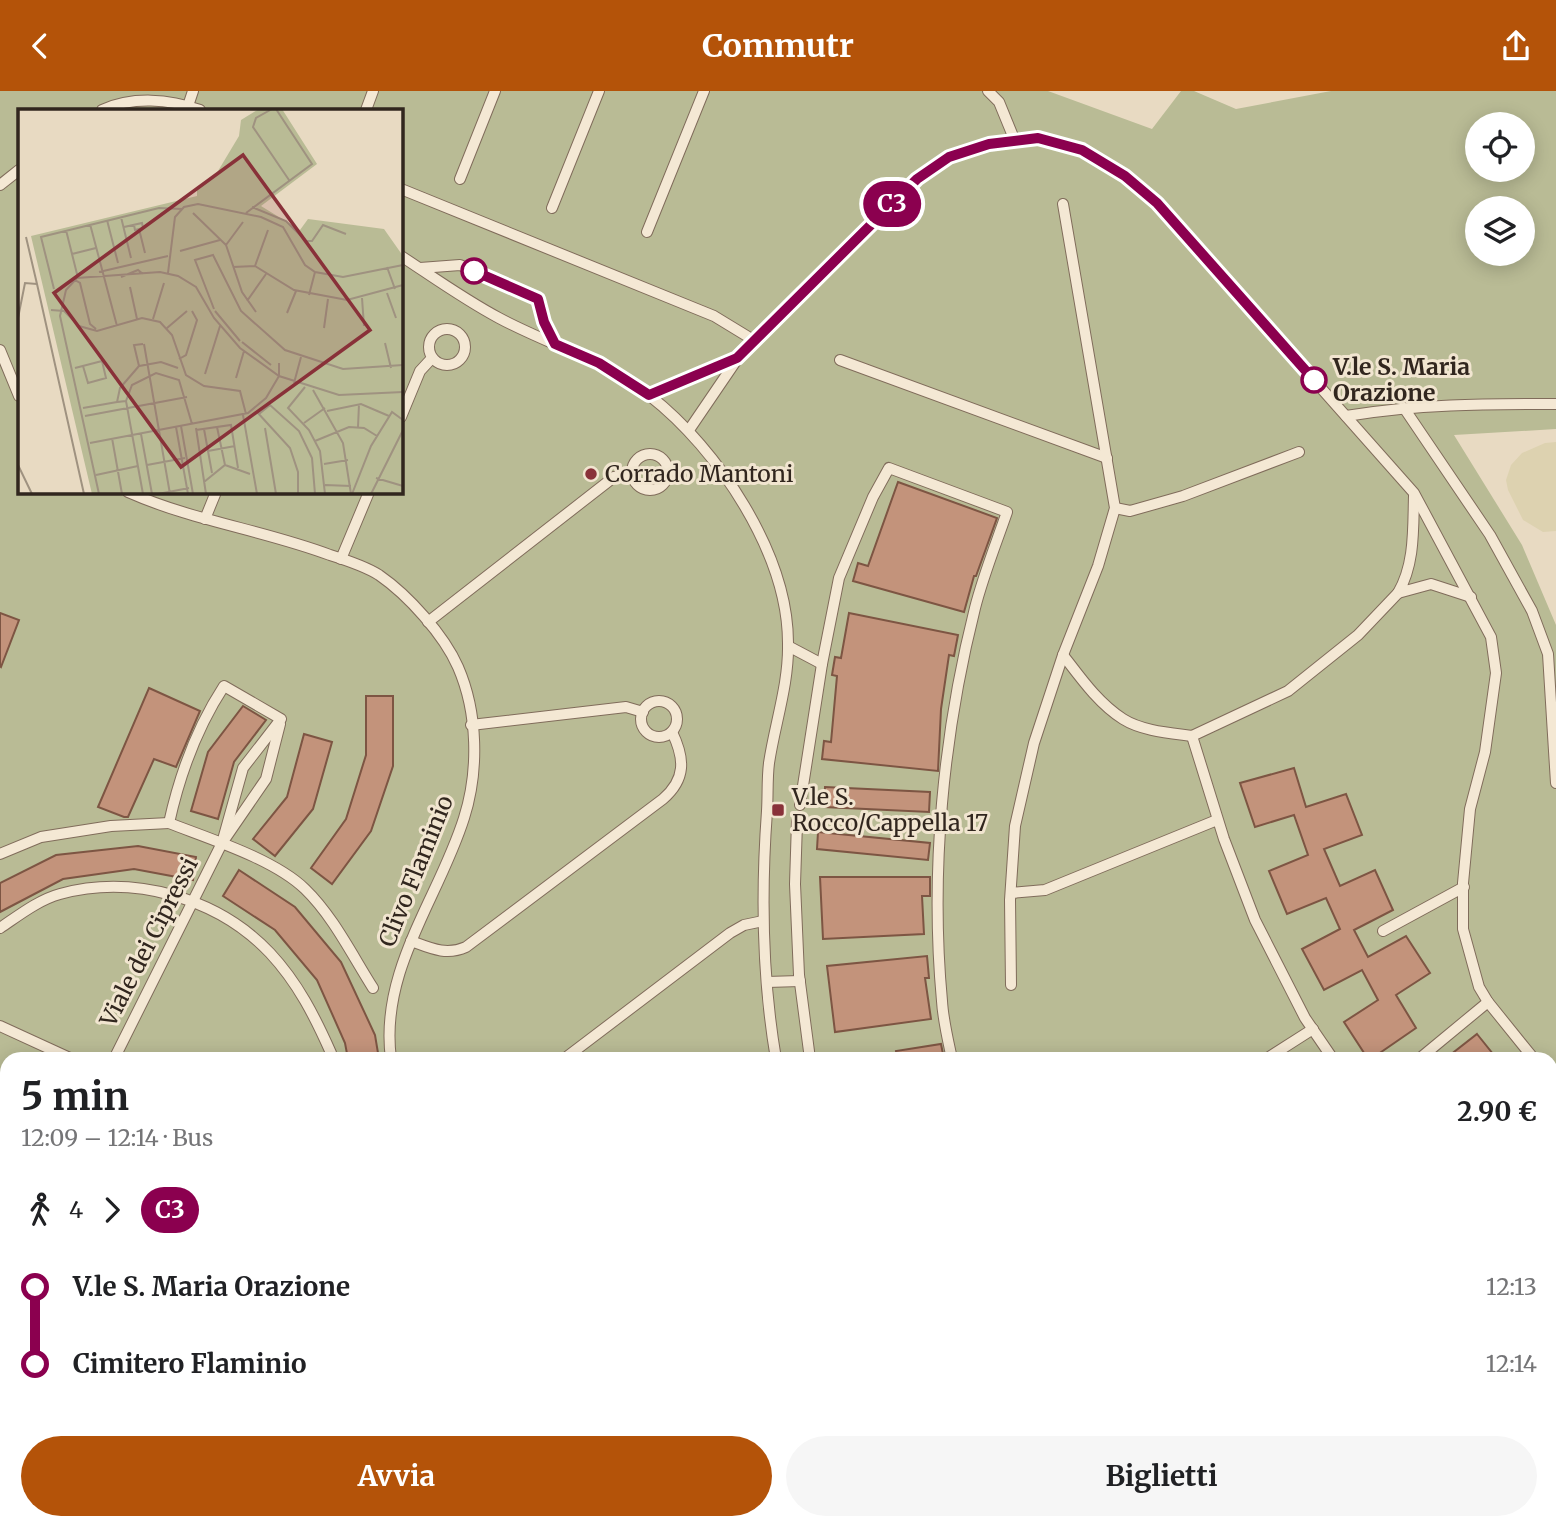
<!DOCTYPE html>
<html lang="it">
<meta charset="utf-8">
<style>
:root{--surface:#fff;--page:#f6f6f6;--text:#202124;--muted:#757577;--accent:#b45309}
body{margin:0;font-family:Merriweather,serif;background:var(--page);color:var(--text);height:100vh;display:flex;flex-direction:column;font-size:26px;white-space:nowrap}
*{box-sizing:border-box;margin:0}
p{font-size:23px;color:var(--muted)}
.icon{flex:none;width:38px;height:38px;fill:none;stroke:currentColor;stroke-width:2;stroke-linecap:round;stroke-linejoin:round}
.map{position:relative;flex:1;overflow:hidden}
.side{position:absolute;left:0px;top:961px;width:1558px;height:478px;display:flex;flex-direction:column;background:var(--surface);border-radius:21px 21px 0 0;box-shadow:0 4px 18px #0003}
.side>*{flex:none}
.badge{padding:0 14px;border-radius:23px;font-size:24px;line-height:46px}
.buttons{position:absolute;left:1465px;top:21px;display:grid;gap:14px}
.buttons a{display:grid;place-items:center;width:70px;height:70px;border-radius:50%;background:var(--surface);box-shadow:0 4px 18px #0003;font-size:35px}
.map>.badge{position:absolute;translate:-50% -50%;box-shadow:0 0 0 4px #fff}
.legs{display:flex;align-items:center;gap:10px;height:77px;padding:0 21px;font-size:23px}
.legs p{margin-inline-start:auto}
.overview{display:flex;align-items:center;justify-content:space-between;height:119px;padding:0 21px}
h1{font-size:38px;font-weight:700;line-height:52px}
.action{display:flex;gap:14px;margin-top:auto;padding:14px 21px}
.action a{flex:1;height:80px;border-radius:42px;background:var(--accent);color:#fff;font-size:28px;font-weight:700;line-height:80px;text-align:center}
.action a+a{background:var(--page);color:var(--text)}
ul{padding:0 21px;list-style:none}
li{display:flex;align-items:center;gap:24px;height:77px;font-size:26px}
li i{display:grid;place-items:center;width:10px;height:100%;margin:0 9px;background:currentColor}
li i::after{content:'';width:18px;height:18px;margin:-9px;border:5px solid;border-radius:50%;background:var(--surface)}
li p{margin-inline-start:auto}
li:first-child i{background:linear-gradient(#0000 50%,currentColor 0)}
li:last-child i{background:linear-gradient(currentColor 50%,#0000 0)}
header{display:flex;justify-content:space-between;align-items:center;height:91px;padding:0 21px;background:var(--accent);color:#fff;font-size:32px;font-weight:700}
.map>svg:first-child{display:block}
.farmland{fill:#ddd2b0}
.cemetery{fill:#b9bb95;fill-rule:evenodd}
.building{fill:#c3937b;stroke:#7d5543;stroke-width:2}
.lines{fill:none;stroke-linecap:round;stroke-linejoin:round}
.lane-casing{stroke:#806c5b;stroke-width:12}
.lane{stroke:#f4e8d4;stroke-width:10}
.line-1-casing{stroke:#fff;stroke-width:16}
.line-1{stroke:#8b004f;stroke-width:10}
.stop-1-dot{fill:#fff;stroke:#8b004f;stroke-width:3.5}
.poi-dot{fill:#893139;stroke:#f1e5d0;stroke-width:2.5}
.labels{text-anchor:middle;stroke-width:6;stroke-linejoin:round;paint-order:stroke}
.stop-label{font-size:23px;font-weight:bold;fill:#31261e;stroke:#f1e5d0;text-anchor:start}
.poi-label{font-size:23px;fill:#31261e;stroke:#f1e5d0;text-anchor:start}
.street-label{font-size:23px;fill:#31261e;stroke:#f1e5d0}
.inset-road{fill:none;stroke:#9f9280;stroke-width:2}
.view{fill:#893139;fill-opacity:0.15;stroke:#893139;stroke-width:3.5}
.inset-edge{fill:none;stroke:#31261e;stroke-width:3.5}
</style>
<header><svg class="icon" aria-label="back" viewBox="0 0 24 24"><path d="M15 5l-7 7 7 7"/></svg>Commutr<svg class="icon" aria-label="share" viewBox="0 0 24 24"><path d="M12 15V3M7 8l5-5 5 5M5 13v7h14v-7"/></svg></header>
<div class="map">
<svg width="1556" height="1438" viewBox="0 0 1556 1438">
<rect width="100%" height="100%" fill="#e8dac2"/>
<path class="farmland" d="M1556,351v89l-13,1 -20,-12 -15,-30 -2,-10 5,-15 11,-12 23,-10z"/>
<path class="cemetery" d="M0,0h1048l104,38 29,-38h13l42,18 95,-18h225v338l-102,6 68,110 34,80v904h-1556zM19,19h382v382h-382zM1477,33h45v46h-45zM1477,117h45v46h-45zM7,968h1543v464h-1543z"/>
<g class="building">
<path d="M898,391l99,36 -21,58h-2l-10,36 -111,-31 5,-18 10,3z"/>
<path d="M0,522l19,7 -18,47 -1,-1z"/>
<path d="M849,522l109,22 -4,21 -5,-1 -8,54 -3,62 -116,-12 2,-18 7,1 6,-66 -5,-1 3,-18 6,1z"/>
<path d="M149,597l51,23 -24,56 -22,-8 -26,58h-4l-26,-10z"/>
<path d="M366,605h27v70l-22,65 -39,53 -21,-16 35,-49 20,-64z"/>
<path d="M243,615l23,14 -32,42 -16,57 -27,-8 17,-59z"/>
<path d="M304,643l28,8 -19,67 -38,47 -22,-17 34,-42z"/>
<path d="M1294,677l12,39 40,-13 16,41 -38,14 16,37 35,-16 18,40 -39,20 14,27 38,-21 24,37 -34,22 20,33 -45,31h-3l-24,-37 34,-22 -16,-30 -38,20 -22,-41 38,-20 -14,-31 -39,16 -18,-43 39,-16 -14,-40 -39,12 -15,-44z"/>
<path d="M825,696l105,5 -1,20 -105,-5z"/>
<path d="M818,741l112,11 -2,17 -111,-11z"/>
<path d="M138,755l58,11 -3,23 -59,-11 -71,10 -63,33v-29l56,-28z"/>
<path d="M239,779l56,37 46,55 34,73 4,24h-31l-3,-16 -28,-63 -42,-50 -52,-34z"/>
<path d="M820,786h110v19h-8l2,38 -101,5z"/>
<path d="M927,865l2,22h-4l6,41 -96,13 -8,-66z"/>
<path d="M1477,943l20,25h-52z"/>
<path d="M941,953l3,15h-47l-1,-8z"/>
</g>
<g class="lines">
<g class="lane-casing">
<g id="lane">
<path d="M988,0l11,11 16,39"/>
<path d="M188,15l5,-15"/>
<path d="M102,19c31,-14 67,-11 98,0"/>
<path d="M366,19l7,-19"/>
<path d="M460,88l35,-88"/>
<path d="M0,94l19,-15"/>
<path d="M401,98l313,127 41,25"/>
<path d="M552,117l47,-117"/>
<path d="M647,141l57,-141"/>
<path d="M401,165c32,21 64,44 98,62 50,27 106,42 151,78 68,53 138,158 138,247 1,41 -13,80 -19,120 -2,16 -1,32 -2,48 -6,82 -5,166 9,248"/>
<path d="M420,177l40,-3 78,34 6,23 11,22"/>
<circle cx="447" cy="256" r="18"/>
<path d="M0,259l19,46"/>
<path d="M840,269l267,98"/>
<path d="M649,304l89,-37"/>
<path d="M1404,317l86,127 42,76 16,43 8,129"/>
<path d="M1346,325c72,-12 137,-12 210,-12"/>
<path d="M401,326l19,-46 12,-13"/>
<path d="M689,339l49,-72 179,-179 32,-22 40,-13 49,-6 44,12 43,26 32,27 257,290 77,144 5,36 -11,79 -15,57 -7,74v46l16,58 9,15 46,57"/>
<circle cx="650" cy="381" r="18"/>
<path d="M128,401c65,29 136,38 202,63 16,5 35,11 49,20 29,20 65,60 79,92 20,46 21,104 6,151 -25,80 -85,152 -73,241"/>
<path d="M1414,405c-1,33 1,68 -16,97l33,-9 40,13"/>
<path d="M1115,417l15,3 53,-15 116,-44"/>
<path d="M205,428l11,-27"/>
<path d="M341,468l28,-67"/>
<path d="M428,531l186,-145 18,-3"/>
<path d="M788,555l34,18"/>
<path d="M1063,564c17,22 35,48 60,64 19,12 47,14 69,17"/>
<circle cx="659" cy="628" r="18"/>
<path d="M471,634l155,-18 17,5"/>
<path d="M800,714l22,-141 17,-86 34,-81 16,-29 118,44c-11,32 -24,64 -32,96 -32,127 -45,263 -33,393 1,19 6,39 10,58"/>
<path d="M797,731l-2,62 4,91 11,84"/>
<path d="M222,752l21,-75 38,-49 -57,-33c-28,43 -44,87 -55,137 41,16 105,36 136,66 28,27 47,66 68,99"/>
<path d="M0,763l41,-17 70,-11 58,-3"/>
<path d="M1011,802l34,-3 172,-70"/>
<path d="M0,837c18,-12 38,-28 60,-34 74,-20 158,4 210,59 28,30 45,64 61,100v6"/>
<path d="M1383,840l81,-44"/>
<path d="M411,850c19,7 35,15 55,6l197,-148c23,-20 22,-40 9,-67"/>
<path d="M767,891l33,-1"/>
<path d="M1011,894l-1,-85 5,-74 19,-83 29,-88 35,-89 17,-58 -52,-304"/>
<path d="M0,935l72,33"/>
<path d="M114,968l108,-216 44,-64 14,-55"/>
<path d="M564,968l166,-126 14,-8 19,-4"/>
<path d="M1266,968l47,-30"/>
<path d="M1333,968l-28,-41 -50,-98 -31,-81 -32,-103 96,-45 70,-56 40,-42"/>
<path d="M1419,968l69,-57"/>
<path d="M1550,983l6,5"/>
<path d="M0,1141l7,3"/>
<path d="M1550,1188l6,3"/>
<path d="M0,1207l7,-14"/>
<path d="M1550,1375l6,-9"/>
<path d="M0,1377l7,4"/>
<path d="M623,1432l1,6"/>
<path d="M940,1432l5,6"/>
<path d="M1157,1432l5,6"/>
<path d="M18,1438l3,-6"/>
<path d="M53,1438l3,-6"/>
<path d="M156,1438l3,-6"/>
<path d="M219,1438l4,-6"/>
<path d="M320,1438l3,-6"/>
<path d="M419,1438l3,-6"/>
<path d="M496,1438l3,-6"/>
<path d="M520,1438l3,-6"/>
</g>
</g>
<use href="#lane" class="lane"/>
</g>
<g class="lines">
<g class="line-1-casing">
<path id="line-1" d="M474,180l64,28 6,23 11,22 44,19 50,32 88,-37 180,-179 32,-22 40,-13 49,-6 44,12 43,26 32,27 157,177"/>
</g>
<use href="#line-1" class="line-1"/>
</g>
<g class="stop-1-dot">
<circle cx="474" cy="180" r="12"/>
<circle cx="1314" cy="289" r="12"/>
</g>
<g class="poi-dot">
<circle cx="591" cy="383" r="7"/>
<rect x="771" y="712" width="14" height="14" rx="3.5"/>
</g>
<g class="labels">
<g class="stop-label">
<text x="1333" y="284">V.le S. Maria<tspan x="1333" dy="26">Orazione</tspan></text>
</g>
<g class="poi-label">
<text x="605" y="391">Corrado Mantoni</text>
<text x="792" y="714">V.le S.<tspan x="792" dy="26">Rocco/Cappella 17</tspan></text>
</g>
<g class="street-label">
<text transform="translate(416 780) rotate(-68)" y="8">Clivo Flaminio</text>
<text transform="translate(149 851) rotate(-63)" y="8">Viale dei Cipressi</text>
</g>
</g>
<g transform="translate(18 18)">
<rect width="385" height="385" fill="#e8dac2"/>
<path d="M241,0h23l35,55 -56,42 39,24 8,-11 76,10 19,27v238h-311l-61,-258 166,-40v-8l18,-12 24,-40 2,-16z" fill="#b9bb95"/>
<path class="inset-road" d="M254,0l-16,9 -3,9 36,53M234,98l34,14 20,20h6l11,-16 23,9M0,100v84M175,104l33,32 16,47 14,20M228,104l66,-49 -36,-55M103,108l10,41M89,111l11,43M72,115l27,102M106,118l18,-4 1,5 -8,2 -1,-5M121,120l6,24M48,121l12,48M250,121l-13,36 39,24 53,10 56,-15M8,128l11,47M208,136l17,-23M162,142l40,-11M54,145l24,-6M215,158l22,-1M369,158l8,22M81,163l69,-16M150,164l7,-56 9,-10 14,-3 63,13 22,10 22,38 10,7 28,5 60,-12M103,168l17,-7 5,4M57,171l5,3 10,41 6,5M19,175l47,210M112,178l7,32M36,180l-13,-52 118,-29 23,1M369,184l9,25M291,186l6,-23M344,189l2,28M229,192l19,-27M196,200l-19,-49 18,-5 28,56 44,39 58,19 60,-4M33,201l13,1 15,15 18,5 45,-13 18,4 12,13 14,40 18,11 36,5 6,23M197,202l25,30M269,204l9,-22M0,209l7,-35 12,1M135,210l11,-36M149,219l20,-17M306,219l4,-29M224,233l29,23M367,234l6,25M125,235l-9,1 5,21 22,-4 17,6M126,235l26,150M161,250l7,-4 11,-35 -5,-9M57,259l27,-7 4,17 -18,5 -5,-17M187,265l15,-48M218,269l8,-27M276,274l7,-26M287,278l-17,21 21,22 11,21 5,43M295,281l30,53 8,51M108,292l-9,1 3,-14 19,-22M65,299l34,-6M309,302l34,-7 28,12M239,303l33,36 8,24v22M241,305l11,-9 29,26 13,27 3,36M225,306l14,79M67,307l102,-19M286,314l21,-15M163,317l12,68M158,318l12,67M199,318l8,38M340,318l1,-23M178,319l10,66M247,319l11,66M186,320l8,44M178,321l35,-5 7,43M123,325l11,60M94,329l10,56M297,332l34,-14 15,1 13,8M72,334l158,-30 18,-15 13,-22v-13M190,342l27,-5M306,355l24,-4M0,356l14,29M129,356l38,-7M78,366l42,-9M358,369l27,8M186,373l21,-17 25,9M307,376l26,1M81,385l-39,-178 6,-26 11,-12 83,-6 18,4 18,11 18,31 26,30 39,28 60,19 64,-3M125,385l-17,-93 6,-16 24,-12 23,7 13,44M140,385l31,-6M334,385l19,-48 21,-34 11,8M353,385l32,-64"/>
<path class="view" d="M225,46l127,175 -189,137 -127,-174z"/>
<rect width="385" height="385" class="inset-edge"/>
</g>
</svg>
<div class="buttons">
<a><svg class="icon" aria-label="locate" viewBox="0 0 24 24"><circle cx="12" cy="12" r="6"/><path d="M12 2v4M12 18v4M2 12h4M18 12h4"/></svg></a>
<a><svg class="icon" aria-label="layers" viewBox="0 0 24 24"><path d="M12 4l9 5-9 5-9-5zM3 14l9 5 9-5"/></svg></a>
</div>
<b class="badge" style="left:892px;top:113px;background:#8b004f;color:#fff">C3</b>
<section class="side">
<div class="overview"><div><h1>5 min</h1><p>12:09 – 12:14 · Bus</p></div><b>2.90 €</b></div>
<div class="legs"><svg class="icon" aria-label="walk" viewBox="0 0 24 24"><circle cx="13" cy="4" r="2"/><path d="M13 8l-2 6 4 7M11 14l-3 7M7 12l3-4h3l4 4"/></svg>4<svg class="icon" aria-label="forward" viewBox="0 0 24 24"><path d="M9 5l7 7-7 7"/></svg><b class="badge" style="background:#8b004f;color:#fff">C3</b></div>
<ul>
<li><i style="color:#8b004f"></i><b>V.le S. Maria Orazione</b><p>12:13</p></li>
<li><i style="color:#8b004f"></i><b>Cimitero Flaminio</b><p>12:14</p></li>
</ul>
<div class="action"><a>Avvia</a><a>Biglietti</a></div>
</section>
</div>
